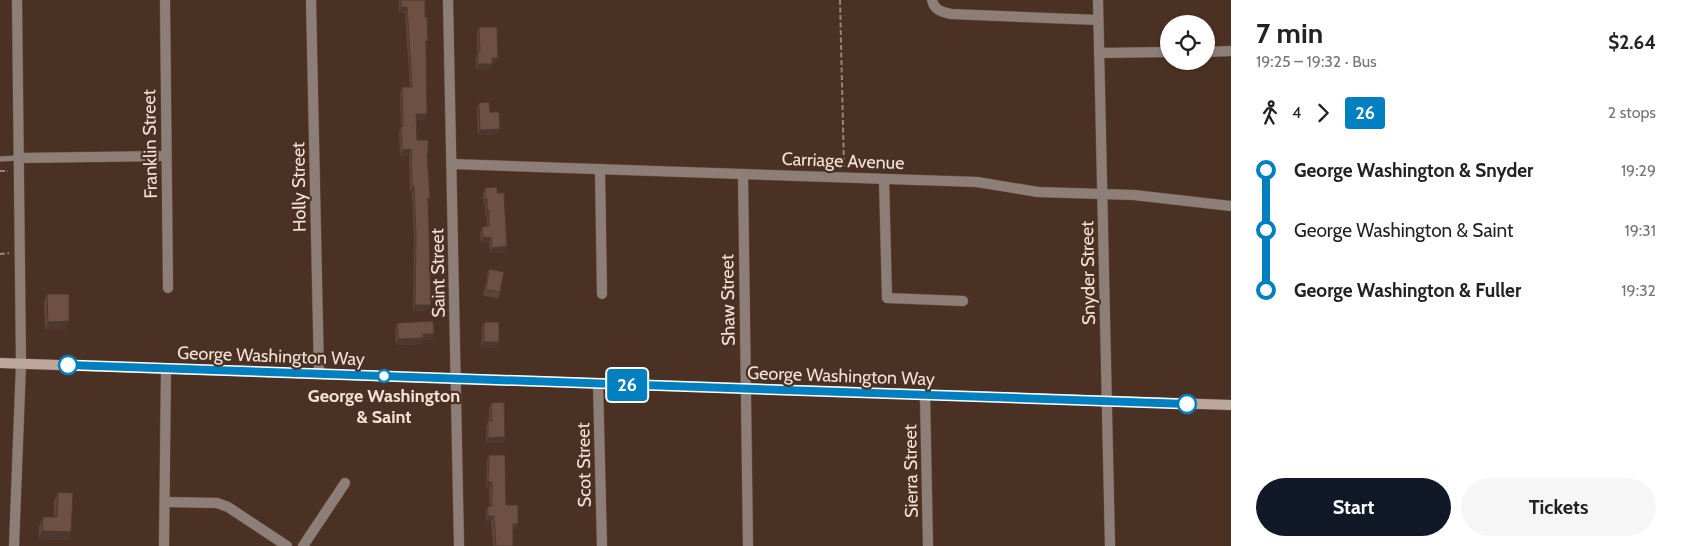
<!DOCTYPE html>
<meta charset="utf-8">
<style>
:root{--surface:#fff;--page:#f6f6f6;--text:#222;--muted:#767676;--accent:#111827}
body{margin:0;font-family:Cabin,sans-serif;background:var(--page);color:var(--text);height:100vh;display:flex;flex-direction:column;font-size:19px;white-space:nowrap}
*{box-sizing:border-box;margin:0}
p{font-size:16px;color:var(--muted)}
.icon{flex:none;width:28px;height:28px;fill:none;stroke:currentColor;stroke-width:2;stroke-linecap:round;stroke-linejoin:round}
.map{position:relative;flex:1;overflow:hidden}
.details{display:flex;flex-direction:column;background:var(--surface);width:450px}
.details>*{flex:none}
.badge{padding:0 10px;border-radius:4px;font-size:18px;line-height:32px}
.tools{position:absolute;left:1160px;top:15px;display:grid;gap:10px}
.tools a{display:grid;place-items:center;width:55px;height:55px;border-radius:50%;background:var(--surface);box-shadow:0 1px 4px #0004;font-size:25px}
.map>.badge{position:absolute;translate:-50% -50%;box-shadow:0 0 0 2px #fff}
.legs{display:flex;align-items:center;gap:8px;height:55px;padding:0 25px;font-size:16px}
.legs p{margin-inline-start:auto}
.summary{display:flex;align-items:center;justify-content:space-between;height:85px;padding:0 25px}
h1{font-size:28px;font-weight:800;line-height:38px}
.cta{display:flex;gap:10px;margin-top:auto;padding:10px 25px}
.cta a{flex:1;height:58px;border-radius:30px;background:var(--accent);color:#fff;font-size:20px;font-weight:800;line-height:58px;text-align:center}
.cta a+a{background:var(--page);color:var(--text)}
ul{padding:0 25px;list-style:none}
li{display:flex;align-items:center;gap:18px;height:60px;font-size:19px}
li i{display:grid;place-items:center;width:8px;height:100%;margin:0 6px;background:currentColor}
li i::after{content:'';width:12px;height:12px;margin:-6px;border:4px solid;border-radius:50%;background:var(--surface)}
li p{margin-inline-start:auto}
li:first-child i{background:linear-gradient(#0000 50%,currentColor 0)}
li:last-child i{background:linear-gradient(currentColor 50%,#0000 0)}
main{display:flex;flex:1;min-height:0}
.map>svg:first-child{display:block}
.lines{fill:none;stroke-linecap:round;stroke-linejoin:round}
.service-casing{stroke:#664d40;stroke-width:6}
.minor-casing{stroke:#664d40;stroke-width:11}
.tertiary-casing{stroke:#664d40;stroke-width:11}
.secondary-casing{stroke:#664d40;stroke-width:11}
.path{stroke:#9a8478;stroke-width:2;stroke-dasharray:5 2.5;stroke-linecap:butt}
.service{stroke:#8d7f78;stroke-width:5}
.minor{stroke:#8d7f78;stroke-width:10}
.tertiary{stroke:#8d7f78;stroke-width:10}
.secondary{stroke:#bda69b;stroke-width:10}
.wall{fill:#5e4538}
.shaded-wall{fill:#4c382e}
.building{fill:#6d5041;stroke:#4c382e}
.line-1-casing{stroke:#fff;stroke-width:11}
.line-1{stroke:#0080c0;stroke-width:8}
.stop-1-dot{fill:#fff;stroke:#0080c0;stroke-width:2.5}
.labels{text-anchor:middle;stroke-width:4.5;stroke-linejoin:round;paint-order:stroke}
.street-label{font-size:18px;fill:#f3e1d8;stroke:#4b3123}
.stop-label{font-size:18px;font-weight:bold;fill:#f3e1d8;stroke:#4b3123}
</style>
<main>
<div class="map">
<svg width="1231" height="546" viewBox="0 0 1231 546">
<rect width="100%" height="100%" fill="#4b3123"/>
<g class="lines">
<g class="service-casing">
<path id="service" d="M0,159l18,-1"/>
</g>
<g class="minor-casing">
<g id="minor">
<path d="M165,0l3,288"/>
<path d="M311,0l8,374"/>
<path d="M932,0c2,10 10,12 19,14l147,6"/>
<path d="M1206,52l25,-1"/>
<path d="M1099,53l70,-1"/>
<path d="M19,158l147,-2"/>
<path d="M452,164l525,18 61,10 96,3 97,11"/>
<path d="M600,169l2,125"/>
<path d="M743,174l5,372"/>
<path d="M884,179l3,119 76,3"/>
<path d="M598,384l4,162"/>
<path d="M925,395l3,151"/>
<path d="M165,502l52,1 11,4 59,39"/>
<path d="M14,546l7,-182 -4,-364"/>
<path d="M164,546l2,-177"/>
<path d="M303,546l42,-63"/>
</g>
</g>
<g class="tertiary-casing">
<g id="tertiary">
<path d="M448,0l11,546"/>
<path d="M1098,0l12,546"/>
</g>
</g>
<g class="secondary-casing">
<path id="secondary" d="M0,363l1231,42"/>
</g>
<g class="path">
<path d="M840,0l4,167"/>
<path d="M0,171h8"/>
<path d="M0,254l9,-1"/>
</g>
<use href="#service" class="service"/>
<use href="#minor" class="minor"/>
<use href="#tertiary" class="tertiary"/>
<use href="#secondary" class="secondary"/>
</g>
<g class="wall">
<path d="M399,0h26l1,47 -1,73h-9l1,20 11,13 -1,4 1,46 1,107 -16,1 1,-71 -2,-47h-2l-1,-38 -9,1 -1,-24 2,-6 -1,-33 2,-6h8l-5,-74h-6z"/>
<path d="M479,27l16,37h-3l-3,6h-13v-12l1,-5v-20z"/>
<path d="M479,103l11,9 8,22 -20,1 -1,-27z"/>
<path d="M485,188l12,5 8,59 -15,1 -1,-10 -8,1 -1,-12 2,-5 5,-1v-10h-2v-11h-2v-11z"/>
<path d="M489,269l11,23 -2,6 -15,-2 4,-21z"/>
<path d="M47,294l19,36h-21l-1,-28z"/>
<path d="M484,322l12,26h-15l1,-21z"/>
<path d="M397,323l37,11 -2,6h-10l-1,4 -25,1 -1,-16z"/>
<path d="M491,403l14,34 -2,6h-17v-16l2,-6h1v-13z"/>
<path d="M489,455l17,50 12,19 -2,6h-3v16h-20l-2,-24h-5v-10l2,-6h2l-1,-18h-3l1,-27z"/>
<path d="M58,492l13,40 -3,8 -29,-1v-13l4,-9h11v-16z"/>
</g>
<g class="shaded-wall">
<path d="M401,7h6l-2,6h-6z"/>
<path d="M492,58h6l-3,6h-3l-3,6h-13l2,-6z"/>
<path d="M416,114h11l-2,6h-11z"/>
<path d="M500,129l-2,5 -20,1 2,-5z"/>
<path d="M411,149l-2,6 -9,1 2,-6z"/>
<path d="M412,187h2l-2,6h-2z"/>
<path d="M485,199h2l-2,6h-2z"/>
<path d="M487,210h2l-2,6h-2z"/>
<path d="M491,237l-2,6 -8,1 2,-6z"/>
<path d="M507,246l-2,6 -15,1 2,-5z"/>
<path d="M415,305h16l-2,5 -16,1z"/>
<path d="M69,321l-3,9h-21l3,-8z"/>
<path d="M423,334h11l-2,6h-10l-1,4 -25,1 2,-6z"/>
<path d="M484,342h15l-3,6h-15z"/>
<path d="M505,437l-2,6h-17l2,-5z"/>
<path d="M488,482h4l-3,6h-3z"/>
<path d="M488,516h6l-3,6h-5z"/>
<path d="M513,524h5l-2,6h-6z"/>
<path d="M42,531l29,1 -3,8 -29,-1z"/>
</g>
<g class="building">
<path d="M401,0h24v17h2l1,24h-2l1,73h-11l1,26h11v13h-1l3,45h-2l3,107h-16l1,-71 -2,-47h-2l-1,-38 -9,1 -1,-24h2l-1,-39h10l-5,-80h-6z"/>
<path d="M479,27h18l1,31h-6v6h-14v-12h2z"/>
<path d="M489,102l1,10h9l1,17 -20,1 -1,-27z"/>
<path d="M497,187v6h7l3,53 -15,2 -1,-11 -8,1 -1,-11 7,-1v-16h-2v-11h-2v-11z"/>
<path d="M489,269l15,3 -4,20 -14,-2z"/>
<path d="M47,294h22v27l-21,1z"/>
<path d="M433,321l1,13h-11v4l-25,1 -1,-16z"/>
<rect x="484" y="322" width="15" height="20"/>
<path d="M504,402l1,35 -17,1v-17h4l-1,-18z"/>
<path d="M489,455h16l1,50h12v19h-5v22h-17l-2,-30h-6v-10h4v-24h-4z"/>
<path d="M58,492l15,1 -2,39 -29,-1 1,-14h14z"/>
</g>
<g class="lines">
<g class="line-1-casing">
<path id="line-1" d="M68,365l1119,39"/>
</g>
<use href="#line-1" class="line-1"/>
</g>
<g class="stop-1-dot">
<circle cx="68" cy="365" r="9"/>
<circle cx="384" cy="376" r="6"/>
<circle cx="1187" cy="404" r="9"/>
</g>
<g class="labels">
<g class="street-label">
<text transform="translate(150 144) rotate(-91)" y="6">Franklin Street</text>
<text transform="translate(843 161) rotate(2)" y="6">Carriage Avenue</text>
<text transform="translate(299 187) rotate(-91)" y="6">Holly Street</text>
<text transform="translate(438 273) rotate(-91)" y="6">Saint Street</text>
<text transform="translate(1088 273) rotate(-91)" y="6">Snyder Street</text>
<text transform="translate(728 300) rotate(-91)" y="6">Shaw Street</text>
<text transform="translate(271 356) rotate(2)" y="6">George Washington Way</text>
<text transform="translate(841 376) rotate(2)" y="6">George Washington Way</text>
<text transform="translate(584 465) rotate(-91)" y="6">Scot Street</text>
<text transform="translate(911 471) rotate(-91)" y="6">Sierra Street</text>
</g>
<g class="stop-label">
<text x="384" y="402">George Washington<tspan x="384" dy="21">&amp; Saint</tspan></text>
</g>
</g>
</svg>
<div class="tools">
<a><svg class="icon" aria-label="locate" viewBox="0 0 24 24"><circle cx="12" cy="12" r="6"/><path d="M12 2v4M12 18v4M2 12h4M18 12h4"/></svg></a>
</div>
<b class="badge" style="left:627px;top:385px;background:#0080c0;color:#fff">26</b>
</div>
<section class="details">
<div class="summary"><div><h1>7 min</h1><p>19:25 – 19:32 · Bus</p></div><b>$2.64</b></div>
<div class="legs"><svg class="icon" aria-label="walk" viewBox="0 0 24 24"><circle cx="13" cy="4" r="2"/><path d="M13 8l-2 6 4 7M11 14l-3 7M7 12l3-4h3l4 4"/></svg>4<svg class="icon" aria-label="forward" viewBox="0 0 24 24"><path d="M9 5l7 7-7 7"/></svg><b class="badge" style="background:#0080c0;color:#fff">26</b><p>2 stops</p></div>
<ul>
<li><i style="color:#0080c0"></i><b>George Washington &amp; Snyder</b><p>19:29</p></li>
<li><i style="color:#0080c0"></i><span>George Washington &amp; Saint</span><p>19:31</p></li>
<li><i style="color:#0080c0"></i><b>George Washington &amp; Fuller</b><p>19:32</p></li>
</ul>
<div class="cta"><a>Start</a><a>Tickets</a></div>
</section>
</main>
